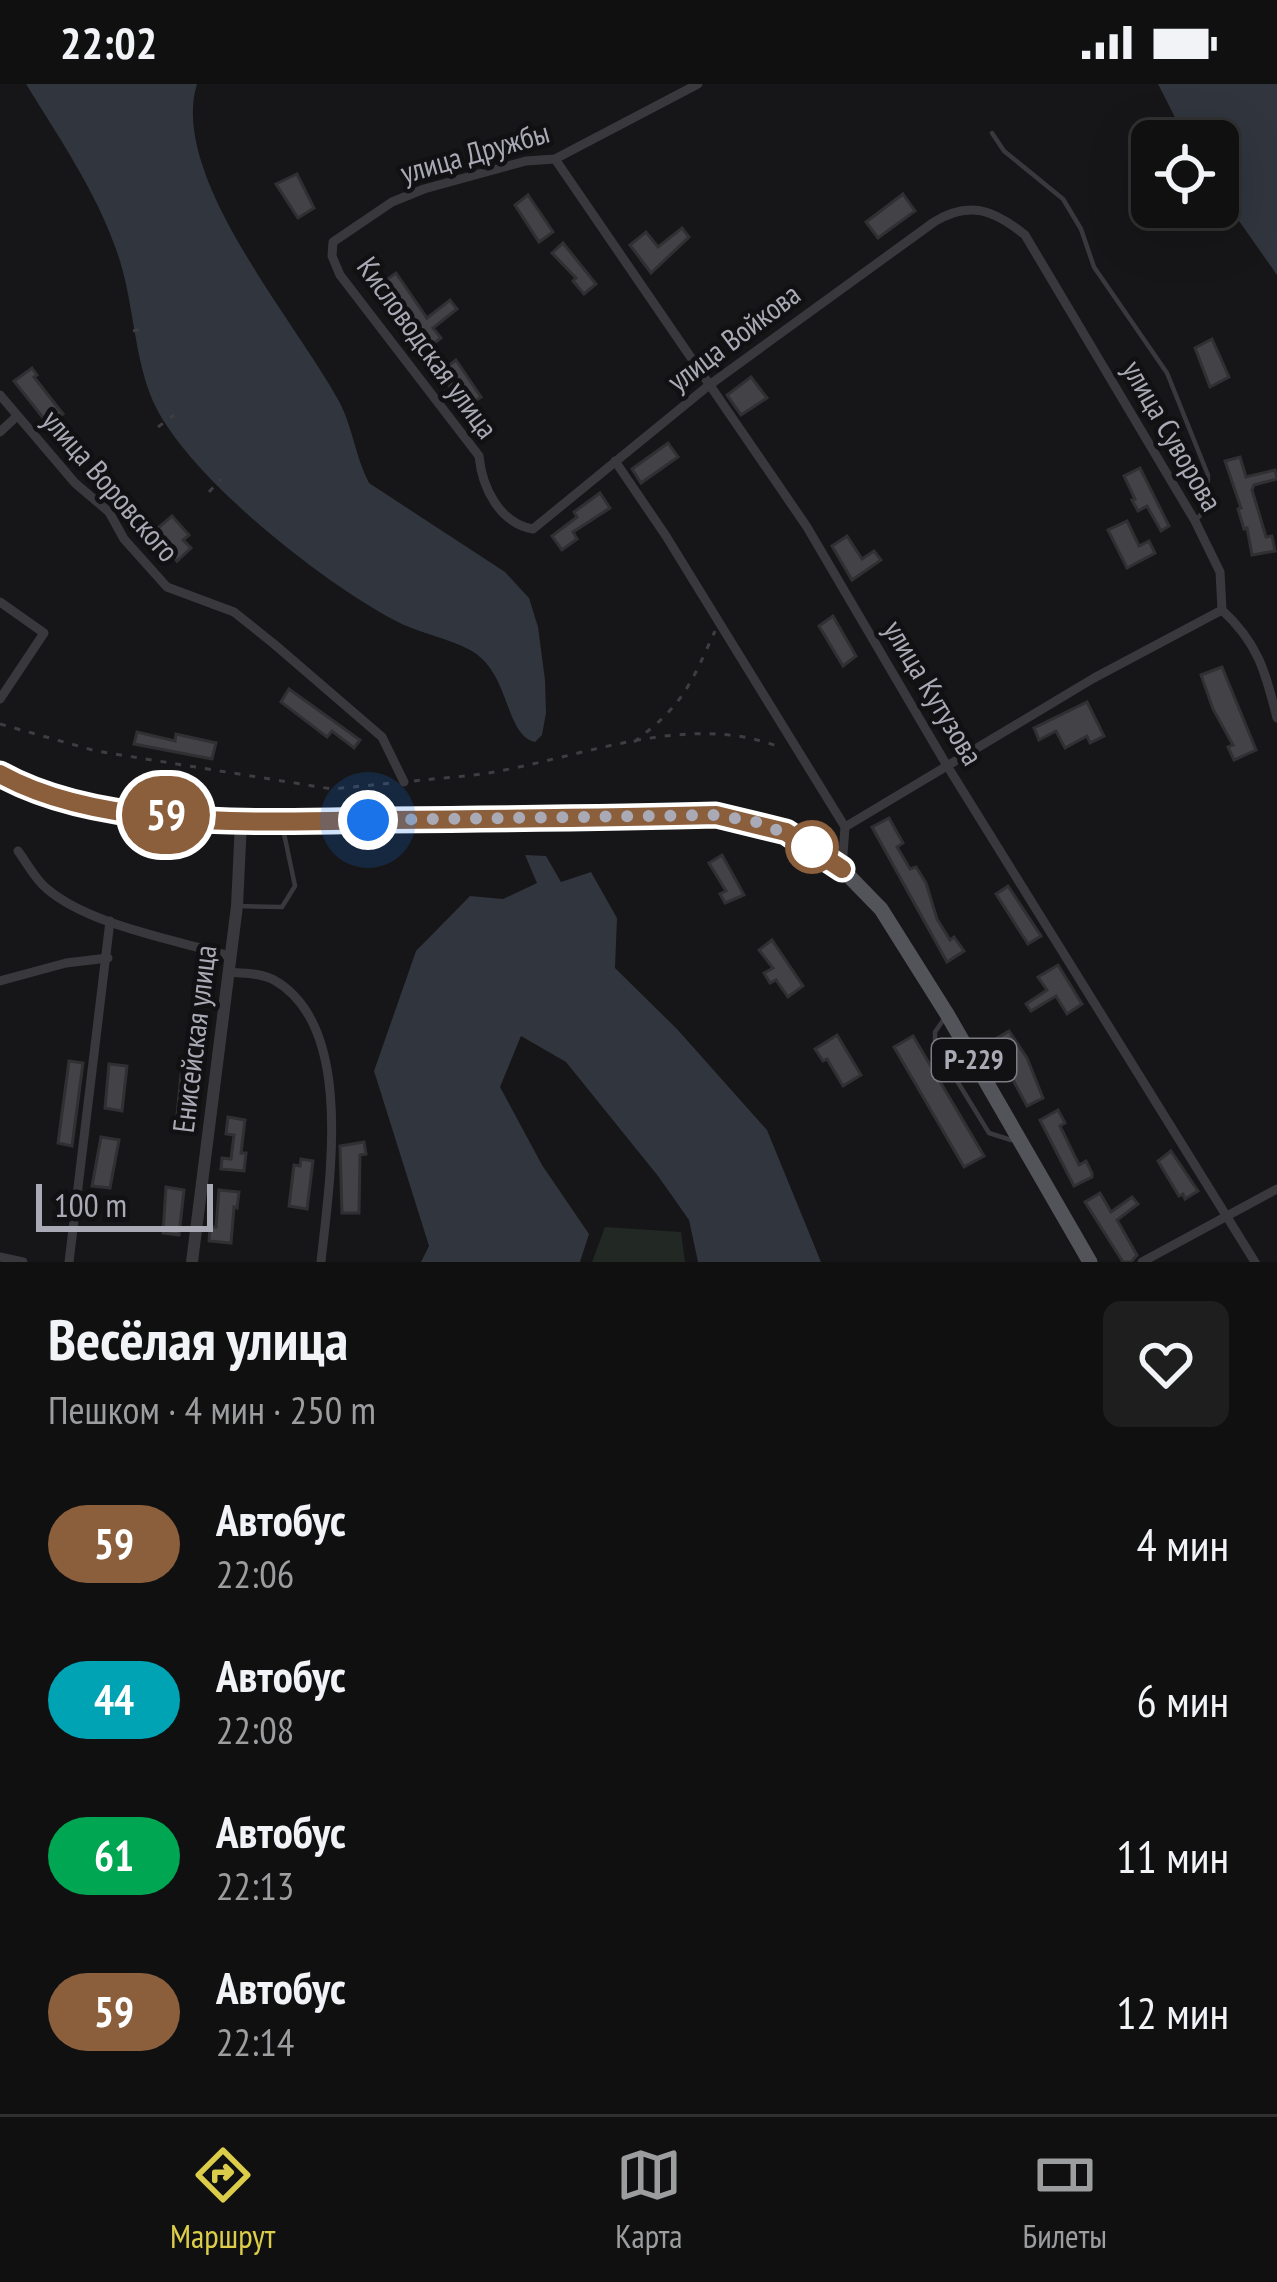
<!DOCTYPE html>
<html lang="ru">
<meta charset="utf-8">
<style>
:root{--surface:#101011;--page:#1e1e1f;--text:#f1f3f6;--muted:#9c9d9f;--line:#303031;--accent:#dbcc49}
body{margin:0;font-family:"PT Sans Narrow",sans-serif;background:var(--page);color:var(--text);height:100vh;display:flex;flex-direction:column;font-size:45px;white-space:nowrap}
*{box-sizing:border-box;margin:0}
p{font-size:39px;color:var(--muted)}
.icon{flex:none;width:66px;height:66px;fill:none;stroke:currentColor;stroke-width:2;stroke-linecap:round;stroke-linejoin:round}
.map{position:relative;height:1178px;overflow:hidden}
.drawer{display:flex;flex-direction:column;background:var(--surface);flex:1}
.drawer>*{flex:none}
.badge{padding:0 24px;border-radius:39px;font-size:42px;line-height:78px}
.tools{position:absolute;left:1131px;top:36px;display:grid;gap:24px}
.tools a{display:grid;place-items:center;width:108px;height:108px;border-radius:18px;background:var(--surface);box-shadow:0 12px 48px #0002,0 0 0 3px var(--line);font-size:60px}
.scale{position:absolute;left:36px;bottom:30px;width:177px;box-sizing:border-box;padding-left:12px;border:6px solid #a9aab5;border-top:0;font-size:33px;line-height:42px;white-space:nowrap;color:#a9aab5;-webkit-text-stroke:9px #111012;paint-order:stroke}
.you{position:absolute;width:60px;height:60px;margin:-30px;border:9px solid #fff;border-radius:50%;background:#1a73e8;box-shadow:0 0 0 18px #1a73e833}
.map>.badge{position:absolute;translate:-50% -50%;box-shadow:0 0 0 6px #fff}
.round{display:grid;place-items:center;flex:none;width:126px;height:126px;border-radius:18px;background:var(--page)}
.overview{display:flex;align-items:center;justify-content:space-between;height:204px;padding:0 48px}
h1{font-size:57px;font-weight:800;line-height:90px}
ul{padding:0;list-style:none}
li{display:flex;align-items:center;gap:36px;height:156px;padding:0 48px}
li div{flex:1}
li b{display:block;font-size:45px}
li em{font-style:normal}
li .badge{min-width:132px;font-weight:700;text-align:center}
.status{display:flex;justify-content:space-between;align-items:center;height:84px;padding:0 60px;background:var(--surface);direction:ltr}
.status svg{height:33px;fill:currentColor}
.menu{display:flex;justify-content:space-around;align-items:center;height:168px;border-top:3px solid var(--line);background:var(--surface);font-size:33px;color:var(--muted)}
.menu a{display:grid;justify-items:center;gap:6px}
.menu .active{color:var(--accent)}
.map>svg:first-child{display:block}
.green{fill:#222824}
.water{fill:#30353e}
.building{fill:#434347;stroke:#303033;stroke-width:3}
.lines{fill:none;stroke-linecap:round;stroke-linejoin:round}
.path{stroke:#3d3d42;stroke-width:3;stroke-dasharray:6 9;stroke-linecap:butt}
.service{stroke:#39393d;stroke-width:4.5}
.minor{stroke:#39393d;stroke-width:9}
.tertiary{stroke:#39393d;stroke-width:12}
.primary{stroke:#53535a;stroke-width:15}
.line-casing{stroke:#fff;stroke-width:27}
.line{stroke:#8b5e3c;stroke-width:18}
.walk{stroke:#a9aab5;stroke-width:12;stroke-dasharray:0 21.6}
.stop-dot{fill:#fff;stroke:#8b5e3c;stroke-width:6}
.labels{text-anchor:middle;stroke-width:9;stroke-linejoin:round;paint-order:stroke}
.shield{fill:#111012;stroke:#7b7c84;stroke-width:3}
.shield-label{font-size:27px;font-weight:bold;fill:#a9aab5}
.street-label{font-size:30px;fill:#a9aab5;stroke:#111012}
</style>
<div class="status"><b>22:02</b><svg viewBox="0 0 49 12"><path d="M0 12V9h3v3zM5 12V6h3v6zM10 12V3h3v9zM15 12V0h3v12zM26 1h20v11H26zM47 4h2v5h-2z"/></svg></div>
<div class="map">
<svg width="1277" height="1178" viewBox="0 0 1277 1178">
<rect width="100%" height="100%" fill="#161517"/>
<path class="green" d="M605,1143l76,5 4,30h-93z"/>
<g class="water">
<path d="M26,0h171c-29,93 103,242 144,321 12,25 15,53 28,78l136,89 24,26 9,29 7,53 1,33 -4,22 -7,7c-31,-7 -24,-70 -65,-92 -24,-13 -53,-17 -76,-30 -72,-38 -216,-150 -244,-226 -17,-46 -17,-97 -33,-142 -21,-61 -58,-114 -91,-168z"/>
<path d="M1158,0h119v191l-59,-84v-50h-31z"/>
<path d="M525,771l21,1 15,26 30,-10 26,46 -2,50 62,61 90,101 54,132h-123l-9,-42 -31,-44 -92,-114 -45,-26 -21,51 42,78 47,69 -9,28h-159l8,-16 -55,-175 42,-120 54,-55 33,3 34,-16z"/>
</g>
<g class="building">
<path d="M297,90l17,34 -16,10 -22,-34z"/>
<path d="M903,110l12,17 -37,27 -12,-16z"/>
<path d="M528,111l25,37 -14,10 -24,-37z"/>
<path d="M682,144l7,9 -38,36 -21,-28 16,-13 12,15z"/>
<path d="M563,159l33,41 -12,10 -11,-13 3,-3 -24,-25z"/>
<path d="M396,189l31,45 23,-18 7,9 -24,19 8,10 -13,10 -10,-13 -5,3 -6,-8 7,-5 -18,-27 -5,4 -11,-18z"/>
<path d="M1212,255l17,38 -19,10 -15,-39z"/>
<path d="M456,276l25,37 -17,11 -24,-36z"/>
<path d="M32,284l5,7 -3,2 29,37 -15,10 -34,-43z"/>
<path d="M751,293l16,21 -26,17 -14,-20z"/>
<path d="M668,359l10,14 -37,26 -9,-14z"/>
<path d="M1240,373l6,20 29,-7 2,9 -23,6 -2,5 14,47 6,-1 3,15 -23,4 -5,-27 -3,1 -6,-20 3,-1 -16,-47z"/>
<path d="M1140,384l29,58 -8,5 -14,-25 -9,5 -6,-11 3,-1 -11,-23z"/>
<path d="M600,409l10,15 -37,24 4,7 -15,11 -10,-14 25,-19 -3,-5z"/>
<path d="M172,432l17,19 -6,5 8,8 -14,13 -25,-28z"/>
<path d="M1127,437l12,25 10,-5 6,12 -28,15 -19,-38z"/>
<path d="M847,452l15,23 12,-8 7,9 -29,20 -20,-34z"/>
<path d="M833,532l23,40 -13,10 -24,-40z"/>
<path d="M1222,583l34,83 -22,10 -6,-13 5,-2 -20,-36 -12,-34z"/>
<path d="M289,605l71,51 -6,8 -22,-17 -5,6 -46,-35z"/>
<path d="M1087,618l17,34 -14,7 -3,-7 -22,12 -9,-17 -17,9 -5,-12z"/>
<path d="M137,648l38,9 1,-7 40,9 -4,16 -78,-15z"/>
<path d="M889,734l14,25 -6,4 13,22 6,-2 10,16 11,36 13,21 4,-3 10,14 -17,11 -75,-135z"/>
<path d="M722,771l22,40 -19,8 -5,-9 6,-3 -17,-28z"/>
<path d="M1008,802l33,50 -13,8 -32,-50z"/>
<path d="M772,856l31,46 -15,11 -12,-17 -6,3 -6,-10 9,-5 -14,-18z"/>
<path d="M1058,881l24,39 -15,10 -11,-18 -25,15 -5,-7 21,-14 -9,-13z"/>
<path d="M1009,947l18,27 16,40 -16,8 -35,-65z"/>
<path d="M837,951l24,40 -18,11 -16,-27 -4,2 -8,-12z"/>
<path d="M913,952l71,120 -20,11 -70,-120z"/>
<path d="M69,977l14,2 -11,83 -14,-3z"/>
<path d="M109,980l18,2 -5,45 -17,-3z"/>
<path d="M181,991l18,2 -6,51 -17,-3z"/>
<path d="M1058,1026l7,13 -5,3 19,39 7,-4 6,12v4l-18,9 -34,-66z"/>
<path d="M228,1033l17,3 -4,33h5l-2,18 -23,-2 1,-11 9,1 3,-24 -8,-1z"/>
<path d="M101,1053l18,3 -9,48 -18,-2z"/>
<path d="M364,1058l2,12 -6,1 -1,58h-17l-2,-67z"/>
<path d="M1171,1067l27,40 -13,8 -2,-5 -4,2 -21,-35z"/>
<path d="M301,1075l12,2 -6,48 -18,-3 5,-41 6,1z"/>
<path d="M166,1103l18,3 -5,45 -16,-2z"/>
<path d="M219,1106l20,2 -2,16 -3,-1 -3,36 -22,-2 1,-14h6z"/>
<path d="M1100,1109l11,19 21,-15 6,7 -21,16 20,35 -6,7h-8l-38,-60z"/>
</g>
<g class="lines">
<g class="path">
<path d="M133,247l10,-3"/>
<path d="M158,343l16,-12"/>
<path d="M209,408l12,-13"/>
<path d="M0,640l96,27 236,38 60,-6"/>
<path d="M634,658c49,-37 56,-56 81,-111"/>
<path d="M414,697c24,-3 50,-4 74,-8 93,-15 201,-63 294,-25"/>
</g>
<g class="service">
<path d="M992,49l12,18 59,48 18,30 13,38 73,106 41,102 -1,33 -12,13"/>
<path d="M237,822l45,1 13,-21 -13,-62"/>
<path d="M944,935l-9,13v13l54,88 22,7"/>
</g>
<g class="minor">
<path d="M698,0l-143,75 -29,2 -102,28 -32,13 -59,40 -1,14 8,19 139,181c3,31 20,67 54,73l175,-143 226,-164c35,-22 60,-12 91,13l170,286 25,51 2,38c36,33 43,61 55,108"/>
<path d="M555,75l252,368 139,237 309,498"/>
<path d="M0,311l75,88 34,29 15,27 43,48 67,25 40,32 108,93 22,45"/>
<path d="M0,348l17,-16"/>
<path d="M615,377l51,75 179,291 -3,42"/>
<path d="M0,518l44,31 -44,66"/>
<path d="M845,743l249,-149 128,-68"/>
<path d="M18,767c9,12 17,28 28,37 42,37 130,52 183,68"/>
<path d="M228,888c14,1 33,1 46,8 82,46 55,204 47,282"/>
<path d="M0,897l66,-18 42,-5"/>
<path d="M0,1173l23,5"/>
<path d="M69,1178l41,-341"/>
<path d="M1142,1178l135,-73"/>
</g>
<path class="tertiary" d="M192,1178l45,-356 4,-84"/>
<path class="primary" d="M0,690c104,58 270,46 386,46 110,-1 220,-2 329,-5l47,8 49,22 31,24 39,40 66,105 143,248"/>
</g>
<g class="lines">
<g class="line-casing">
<path id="line" d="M0,690c104,58 270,47 386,46 110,-1 220,-2 330,-5l70,17 56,37"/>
</g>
<use href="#line" class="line"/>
<path class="walk" d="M368,736l348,-5 46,8 50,24"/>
</g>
<circle class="stop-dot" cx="812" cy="763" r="24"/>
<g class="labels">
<rect class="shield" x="932" y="955" width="84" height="42" rx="9"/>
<g class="shield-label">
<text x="974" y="985">Р-229</text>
</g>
<g class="street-label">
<text transform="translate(475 69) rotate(-16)" y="10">улица Дружбы</text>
<text transform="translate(734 254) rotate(-37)" y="10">улица Войкова</text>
<text transform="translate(427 264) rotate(54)" y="10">Кисловодская улица</text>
<text transform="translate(1172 352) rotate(60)" y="10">улица Суворова</text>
<text transform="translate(110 402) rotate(49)" y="10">улица Воровского</text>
<text transform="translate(933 609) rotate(59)" y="10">улица Кутузова</text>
<text transform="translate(195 955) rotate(-83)" y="10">Енисейская улица</text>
</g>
</g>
</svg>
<div class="tools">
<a><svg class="icon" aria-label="locate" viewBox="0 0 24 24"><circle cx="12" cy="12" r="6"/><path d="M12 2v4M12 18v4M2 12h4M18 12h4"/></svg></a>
</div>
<div class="scale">100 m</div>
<div class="you" style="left:368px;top:736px"></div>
<b class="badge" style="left:166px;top:731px;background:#8b5e3c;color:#fff">59</b>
</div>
<section class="drawer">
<div class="overview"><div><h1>Весёлая улица</h1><p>Пешком · 4 мин · 250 m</p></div><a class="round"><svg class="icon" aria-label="heart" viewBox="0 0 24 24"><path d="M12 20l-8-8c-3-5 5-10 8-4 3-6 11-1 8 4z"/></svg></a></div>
<ul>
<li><span class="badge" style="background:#8b5e3c;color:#fff">59</span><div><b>Автобус</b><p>22:06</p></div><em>4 мин</em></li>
<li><span class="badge" style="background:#00a3b4;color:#fff">44</span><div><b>Автобус</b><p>22:08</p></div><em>6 мин</em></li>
<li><span class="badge" style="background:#00a651;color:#fff">61</span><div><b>Автобус</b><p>22:13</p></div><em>11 мин</em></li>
<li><span class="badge" style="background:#8b5e3c;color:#fff">59</span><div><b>Автобус</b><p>22:14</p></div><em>12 мин</em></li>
</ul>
</section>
<nav class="menu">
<a class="active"><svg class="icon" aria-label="directions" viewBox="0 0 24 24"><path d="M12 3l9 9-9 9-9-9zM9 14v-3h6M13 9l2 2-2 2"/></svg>Маршрут</a>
<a><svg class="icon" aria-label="map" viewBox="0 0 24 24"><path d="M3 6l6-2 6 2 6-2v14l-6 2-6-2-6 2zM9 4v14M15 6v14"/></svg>Карта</a>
<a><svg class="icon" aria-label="tickets" viewBox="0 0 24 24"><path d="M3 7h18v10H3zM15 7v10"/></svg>Билеты</a>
</nav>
